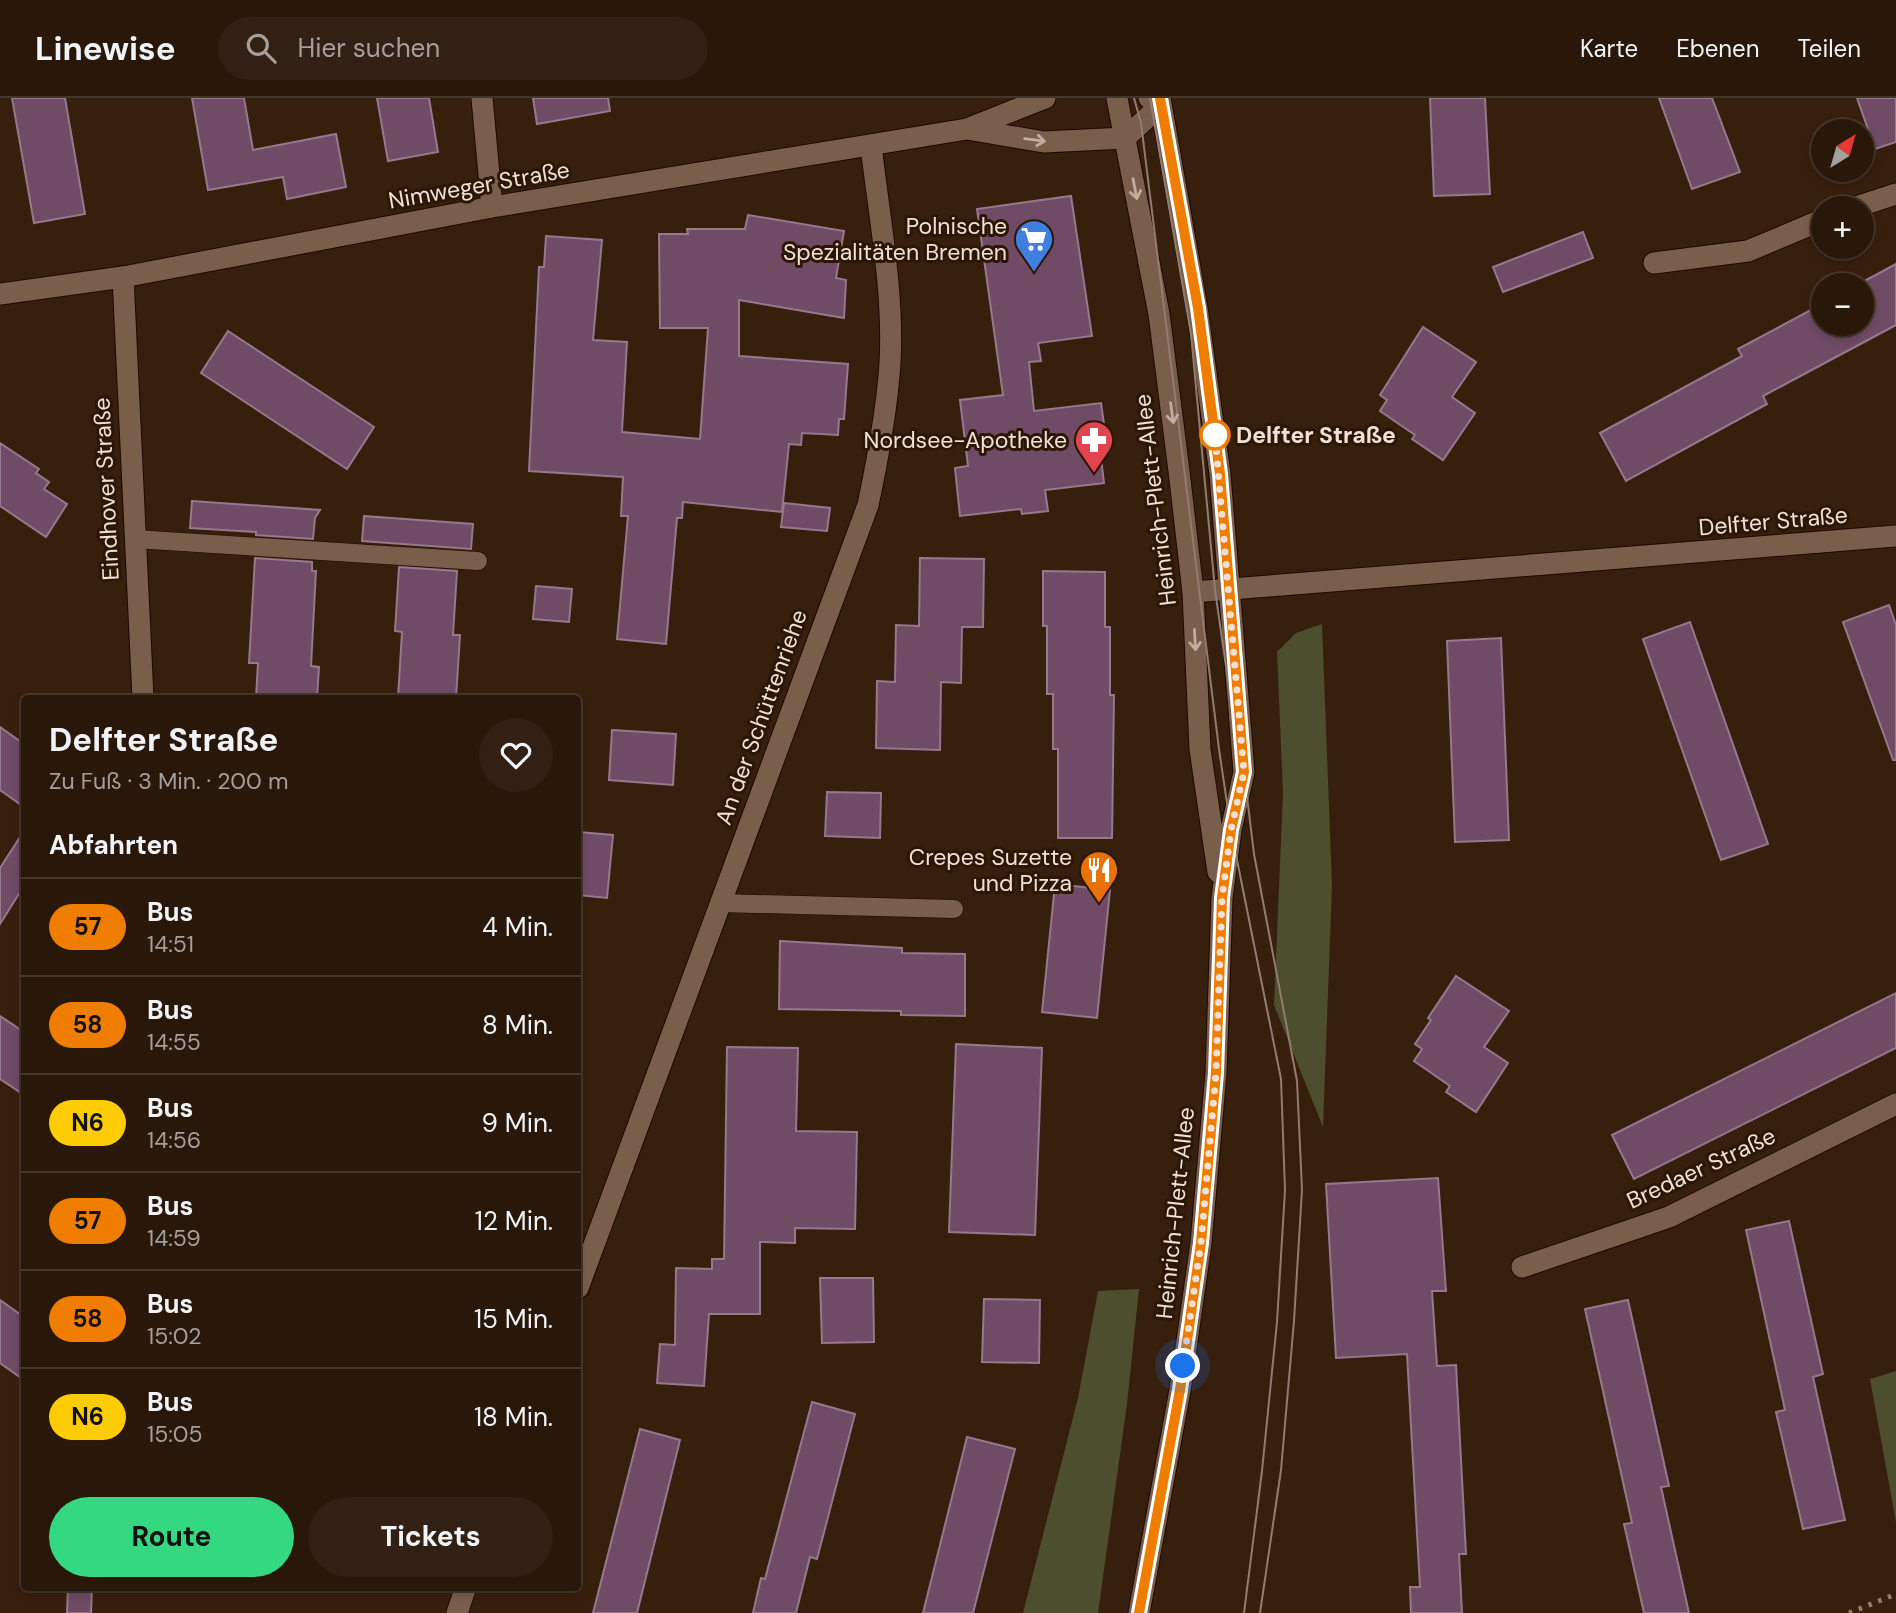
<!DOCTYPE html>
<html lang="de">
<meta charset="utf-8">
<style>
:root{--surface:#29170a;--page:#312013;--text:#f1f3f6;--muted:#a59f9c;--line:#45362b;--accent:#34d881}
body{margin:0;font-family:"DM Sans",sans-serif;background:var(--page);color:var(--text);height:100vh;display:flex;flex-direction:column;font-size:26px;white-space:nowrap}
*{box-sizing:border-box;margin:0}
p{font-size:23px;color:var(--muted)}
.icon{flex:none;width:38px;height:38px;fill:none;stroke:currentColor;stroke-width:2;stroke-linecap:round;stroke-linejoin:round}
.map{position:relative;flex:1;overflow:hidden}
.drawer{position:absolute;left:21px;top:597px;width:560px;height:896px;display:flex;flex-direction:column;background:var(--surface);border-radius:7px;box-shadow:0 4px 10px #0003,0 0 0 2px var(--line)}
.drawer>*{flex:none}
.badge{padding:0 14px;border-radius:23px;font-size:24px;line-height:46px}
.needle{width:46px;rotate:37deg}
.buttons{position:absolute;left:1811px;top:21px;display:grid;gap:14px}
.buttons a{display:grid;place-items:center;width:63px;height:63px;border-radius:50%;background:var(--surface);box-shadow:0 4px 10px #0003,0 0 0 2px var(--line);font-size:35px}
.you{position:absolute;width:35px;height:35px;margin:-18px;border:5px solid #fff;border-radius:50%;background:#1a73e8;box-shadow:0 0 0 10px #1a73e833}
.map>.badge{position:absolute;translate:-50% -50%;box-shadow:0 0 0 4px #fff}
h2{padding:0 28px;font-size:26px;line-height:63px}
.round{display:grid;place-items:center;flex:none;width:74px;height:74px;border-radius:37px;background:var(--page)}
.headline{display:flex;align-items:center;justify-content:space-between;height:119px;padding:0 28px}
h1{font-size:33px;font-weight:700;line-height:52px}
.primary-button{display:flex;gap:14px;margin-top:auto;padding:14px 28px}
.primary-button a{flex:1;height:80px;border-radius:42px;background:var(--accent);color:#111;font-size:28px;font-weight:700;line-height:80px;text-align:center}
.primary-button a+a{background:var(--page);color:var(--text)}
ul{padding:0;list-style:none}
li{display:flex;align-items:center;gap:21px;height:98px;padding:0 28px;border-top:2px solid var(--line)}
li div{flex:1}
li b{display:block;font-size:26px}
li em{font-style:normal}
li .badge{min-width:77px;font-weight:700;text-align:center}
header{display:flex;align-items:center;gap:42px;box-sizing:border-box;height:98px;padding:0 35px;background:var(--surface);border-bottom:2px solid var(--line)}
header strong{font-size:33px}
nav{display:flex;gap:38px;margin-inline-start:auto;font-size:24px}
.search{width:490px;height:63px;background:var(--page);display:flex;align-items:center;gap:18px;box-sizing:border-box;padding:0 24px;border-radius:38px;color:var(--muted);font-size:26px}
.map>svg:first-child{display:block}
.green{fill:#4c4e2e}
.building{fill:#6f4b66;stroke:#94788c;stroke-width:2}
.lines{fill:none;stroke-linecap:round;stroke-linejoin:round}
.lane-casing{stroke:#1d0800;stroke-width:19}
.street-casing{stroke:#1d0800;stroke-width:23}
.secondary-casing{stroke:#1d0800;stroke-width:23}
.lane{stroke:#7a5e4c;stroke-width:18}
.street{stroke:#7a5e4c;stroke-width:21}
.secondary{stroke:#7a5e4c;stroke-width:21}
.tram{stroke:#917d6f;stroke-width:2}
.rail{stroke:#917d6f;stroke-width:5;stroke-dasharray:3.5 7;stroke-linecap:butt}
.oneway{stroke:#c1ac9f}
.line-casing{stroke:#fff;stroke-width:16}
.line{stroke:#ef7d00;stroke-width:10}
.walk{stroke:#f0e0d6;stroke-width:7;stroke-dasharray:0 12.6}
.stop-dot{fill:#fff;stroke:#ef7d00;stroke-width:3.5}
.labels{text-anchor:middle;stroke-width:6;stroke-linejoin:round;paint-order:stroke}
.street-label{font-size:23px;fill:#f0e0d6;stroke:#2c1605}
.poi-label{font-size:23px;fill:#f0e0d6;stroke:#2c1605;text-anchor:end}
.stop-label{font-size:23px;font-weight:bold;fill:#f0e0d6;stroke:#2c1605;text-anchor:start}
</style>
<header>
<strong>Linewise</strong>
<div class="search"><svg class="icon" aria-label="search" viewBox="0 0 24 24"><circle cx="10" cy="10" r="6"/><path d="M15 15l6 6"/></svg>Hier suchen</div>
<nav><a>Karte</a><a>Ebenen</a><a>Teilen</a></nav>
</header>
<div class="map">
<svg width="1896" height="1515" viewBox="0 0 1896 1515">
<rect width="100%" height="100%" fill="#371f0e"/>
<g class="green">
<path d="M1322,526l10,261 -9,242 -49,-122 9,-212 -6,-141 19,-19z"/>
<path d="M1139,1191l-12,115 -29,209h-75l55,-215 20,-107z"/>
<path d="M1896,1273v151l-26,-143z"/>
</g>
<g class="building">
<path d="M12,0h53l20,116 -51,9z"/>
<path d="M192,0h52l9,52 83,-16 10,53 -59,12 -4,-22 -75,13z"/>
<path d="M377,0h52l9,54 -50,9z"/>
<path d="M533,0h75l2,13 -73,13z"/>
<path d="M1430,0h55l5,96 -56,2z"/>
<path d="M1659,0h53l28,74 -48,17z"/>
<path d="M1857,0h39v44l-21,7z"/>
<path d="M1071,98l21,140 -54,7 3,18 -12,1 5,49 67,-8 4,28 -7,1 6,51 -59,7 3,21 -26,3 -1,-5 -61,7 -5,-48 13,-2 -8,-66 43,-5 -26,-186z"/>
<path d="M748,117l96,16 -8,47 10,2 -2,38 -105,-18v56l109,8 -4,55h-5l-1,16 -36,-2 -1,12 -12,-1 -7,68 -99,-10 -1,16h-5l-11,126 -49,-5 11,-123h-7l2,-39 -94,-6 10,-204h5l2,-31 56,4 -9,100 34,2 -5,90 78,7 8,-111h-48l-1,-94h29l-1,-5h58z"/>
<path d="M1583,134l10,26 -90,34 -10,-25z"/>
<path d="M1896,166v61l-133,71 4,8 -141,77 -26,-48 142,-77 -4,-7 86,-46v21h38v-39h-5z"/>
<path d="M1423,229l53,35 -24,35 23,16 -32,47 -31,-21 3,-4 -35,-24 7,-11 -7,-5z"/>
<path d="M228,233l146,96 -27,42 -146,-96z"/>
<path d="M0,345l39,26 -3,4 13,9 -5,7 23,15 -21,33 -46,-31z"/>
<path d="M192,403l128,9 -5,8 -2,21 -57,-4v-3l-66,-4z"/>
<path d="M784,405l46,5 -3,23 -46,-4z"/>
<path d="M364,418l109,8 -2,25 -109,-8z"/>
<path d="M255,460l57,4v9h4l-5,95 8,1 -2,31h-61l2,-35h-9z"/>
<path d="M920,460l64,1 -1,68h-21l-1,56 -20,-1 -1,68 -64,-2 1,-67 18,1 1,-57 23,1z"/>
<path d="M399,469l58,4 -4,64h7l-4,63h-58l4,-66 -7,-1z"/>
<path d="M1043,473l62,1v55h5v68h4l-2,143h-54v-89h-5v-55h-6v-68h-4z"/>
<path d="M536,488l36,3 -3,33 -36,-3z"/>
<path d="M1889,507l7,20v135h-3l-50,-138z"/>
<path d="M1690,524l78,222 -47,16 -78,-221z"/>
<path d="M1501,540l8,202 -54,2 -8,-201z"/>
<path d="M0,629l24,17v63l-24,-17z"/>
<path d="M612,632l64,4 -3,51 -64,-5z"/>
<path d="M827,694l54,1 -1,45 -55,-2z"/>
<path d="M24,733v55l-24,38v-56z"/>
<path d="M578,734l35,3 -6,63 -29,-3z"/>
<path d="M1055,786l55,6 -13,128 -55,-6z"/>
<path d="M780,843l122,7v5l63,1v62l-64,-1v-4l-122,-2z"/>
<path d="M1456,878l53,35 -25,36 24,16 -32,49 -30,-20 4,-6 -36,-25 8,-12 -7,-5 16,-24 -3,-2z"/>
<path d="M1896,895v55l-262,131 -22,-44z"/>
<path d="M0,918l24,16v63l-24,-16z"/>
<path d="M956,946l86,4 -7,187 -86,-3z"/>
<path d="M727,949l71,1 -2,83 61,1 -2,97 -60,-1v15l-35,-1v72h-51l-5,72 -47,-3 3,-39 15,1 1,-77 36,1v-10h12z"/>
<path d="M1438,1080l8,113h-14l5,75 19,-1 10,189h-7l3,59h-51l-1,-26h10l-13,-233 -71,4 -10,-174z"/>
<path d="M1789,1123l34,153 -10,3 32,143 -42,9 -27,-117 9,-2 -39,-180z"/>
<path d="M820,1180h53l1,64 -52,1z"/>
<path d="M984,1201l56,1 -1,63 -57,-1z"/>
<path d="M0,1202l24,17v63l-24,-17z"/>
<path d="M1628,1202l41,186 -8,1 28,126h-45l-20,-89 8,-1 -47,-214z"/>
<path d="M812,1304l43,12 -38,145 -7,-2 -14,56h-43l8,-35 4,1z"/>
<path d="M640,1331l40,11 -35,141 -8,32h-44z"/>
<path d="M967,1339l48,12 -9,35 -33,129h-50z"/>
<path d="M68,1490h24l-1,25h-24z"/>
</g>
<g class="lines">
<g class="lane-casing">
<g id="lane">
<path d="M135,441l343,22"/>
<path d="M720,805l234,6"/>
</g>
</g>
<g class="street-casing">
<g id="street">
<path d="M482,0l10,109"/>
<path d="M967,31l77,13 81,-4 36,-33 -12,-7"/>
<path d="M1853,110l43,-14"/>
<path d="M1654,165l94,-12 76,-32"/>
<path d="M123,179l20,421"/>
<path d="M0,196l123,-17 369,-70 475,-78 78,-31"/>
<path d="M1193,494l703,-56"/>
<path d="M1522,1169l147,-50 227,-113"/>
<path d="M578,1190l290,-783c10,-47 19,-94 22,-142 4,-72 -11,-146 -19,-218"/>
<path d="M457,1515l9,-26"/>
</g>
</g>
<g class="secondary-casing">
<g id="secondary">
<path d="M1117,0l42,216 20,157 14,121 7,157 18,123"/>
<path d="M1139,1515l41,-223 21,-147 15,-170 6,-175 9,-68 13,-58 -24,-298 -23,-166 -37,-210"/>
</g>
</g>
<use href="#lane" class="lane"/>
<use href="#street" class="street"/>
<use href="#secondary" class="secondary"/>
<g class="tram">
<path d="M1134,0l7,25 78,626 12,81 50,249 4,111 -8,132 -15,149 -18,142"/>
<path d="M1150,0l41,236 24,256 20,139 9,43 10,82 43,227 5,109 -8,131 -13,149 -21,143"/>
</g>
<path class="rail" d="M1849,1515l47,-19"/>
</g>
<defs><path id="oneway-shaft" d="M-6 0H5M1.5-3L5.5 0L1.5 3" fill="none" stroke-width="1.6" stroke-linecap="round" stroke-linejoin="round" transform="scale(1.75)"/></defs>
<g class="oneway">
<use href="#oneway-shaft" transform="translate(1035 42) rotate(8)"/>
<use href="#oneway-shaft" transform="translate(1135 91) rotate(79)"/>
<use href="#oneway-shaft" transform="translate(1172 315) rotate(82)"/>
<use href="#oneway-shaft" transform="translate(1195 542) rotate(87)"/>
</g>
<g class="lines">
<g class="line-casing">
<path id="line" d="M1139,1515l41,-223 21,-147 15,-170 6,-175 9,-68 13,-58 -24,-298 -22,-166 -38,-210"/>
</g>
<use href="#line" class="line"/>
<path class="walk" d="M1183,1268l18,-123 15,-170 6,-175 9,-68 13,-58 -29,-337"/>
</g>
<defs>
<g id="supermarket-pin" transform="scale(2.0125)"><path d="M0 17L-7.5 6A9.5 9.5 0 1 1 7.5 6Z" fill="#3f7fe0" stroke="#2c1605"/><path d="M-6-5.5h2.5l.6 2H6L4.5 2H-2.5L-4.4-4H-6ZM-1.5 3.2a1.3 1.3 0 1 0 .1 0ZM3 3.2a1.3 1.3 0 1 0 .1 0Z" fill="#fff"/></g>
<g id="pharmacy-pin" transform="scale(2.0125)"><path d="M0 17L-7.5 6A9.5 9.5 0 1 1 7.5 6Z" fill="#e0444e" stroke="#2c1605"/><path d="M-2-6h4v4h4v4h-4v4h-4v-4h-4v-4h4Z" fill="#fff"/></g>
<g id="restaurant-pin" transform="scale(2.0125)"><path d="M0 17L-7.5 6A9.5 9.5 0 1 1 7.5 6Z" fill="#e8710a" stroke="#2c1605"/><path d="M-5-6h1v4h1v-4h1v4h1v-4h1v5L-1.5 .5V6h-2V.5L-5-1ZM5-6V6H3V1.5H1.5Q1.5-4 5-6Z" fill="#fff"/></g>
</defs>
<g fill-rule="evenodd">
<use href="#supermarket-pin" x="1034" y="141"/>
<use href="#pharmacy-pin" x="1094" y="342"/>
<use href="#restaurant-pin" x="1099" y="772"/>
</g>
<circle class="stop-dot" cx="1215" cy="337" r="14"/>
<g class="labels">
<g class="street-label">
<text transform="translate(479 87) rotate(-10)" y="8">Nimweger Straße</text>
<text transform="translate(106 391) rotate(-93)" y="8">Eindhover Straße</text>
<text transform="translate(1155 402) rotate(-97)" y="8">Heinrich-Plett-Allee</text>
<text transform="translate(1773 423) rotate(-5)" y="8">Delfter Straße</text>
<text transform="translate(761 619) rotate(-70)" y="8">An der Schüttenriehe</text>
<text transform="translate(1701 1070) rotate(-25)" y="8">Bredaer Straße</text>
<text transform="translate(1175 1115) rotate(-84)" y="8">Heinrich-Plett-Allee</text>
</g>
<g class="poi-label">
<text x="1007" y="136">Polnische<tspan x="1007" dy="26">Spezialitäten Bremen</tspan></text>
<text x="1067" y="350">Nordsee-Apotheke</text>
<text x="1072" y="767">Crepes Suzette<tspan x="1072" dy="26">und Pizza</tspan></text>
</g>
<g class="stop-label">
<text x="1236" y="345">Delfter Straße</text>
</g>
</g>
</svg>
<div class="buttons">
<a><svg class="needle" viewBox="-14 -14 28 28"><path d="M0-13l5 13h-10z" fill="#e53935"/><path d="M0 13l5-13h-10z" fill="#a59f9c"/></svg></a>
<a>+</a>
<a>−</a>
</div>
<div class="you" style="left:1183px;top:1268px"></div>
<section class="drawer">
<div class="headline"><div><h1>Delfter Straße</h1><p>Zu Fuß · 3 Min. · 200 m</p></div><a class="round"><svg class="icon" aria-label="heart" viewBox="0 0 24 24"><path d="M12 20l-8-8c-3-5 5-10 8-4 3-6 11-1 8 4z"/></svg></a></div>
<h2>Abfahrten</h2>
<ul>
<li><span class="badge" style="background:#ef7d00;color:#111">57</span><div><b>Bus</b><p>14:51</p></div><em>4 Min.</em></li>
<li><span class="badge" style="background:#ef7d00;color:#111">58</span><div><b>Bus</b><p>14:55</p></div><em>8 Min.</em></li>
<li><span class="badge" style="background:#fecc05;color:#111">N6</span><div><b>Bus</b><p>14:56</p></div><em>9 Min.</em></li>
<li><span class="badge" style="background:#ef7d00;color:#111">57</span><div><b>Bus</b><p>14:59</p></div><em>12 Min.</em></li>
<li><span class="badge" style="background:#ef7d00;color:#111">58</span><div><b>Bus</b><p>15:02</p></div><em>15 Min.</em></li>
<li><span class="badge" style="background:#fecc05;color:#111">N6</span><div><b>Bus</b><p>15:05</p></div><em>18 Min.</em></li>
</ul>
<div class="primary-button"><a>Route</a><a>Tickets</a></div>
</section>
</div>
